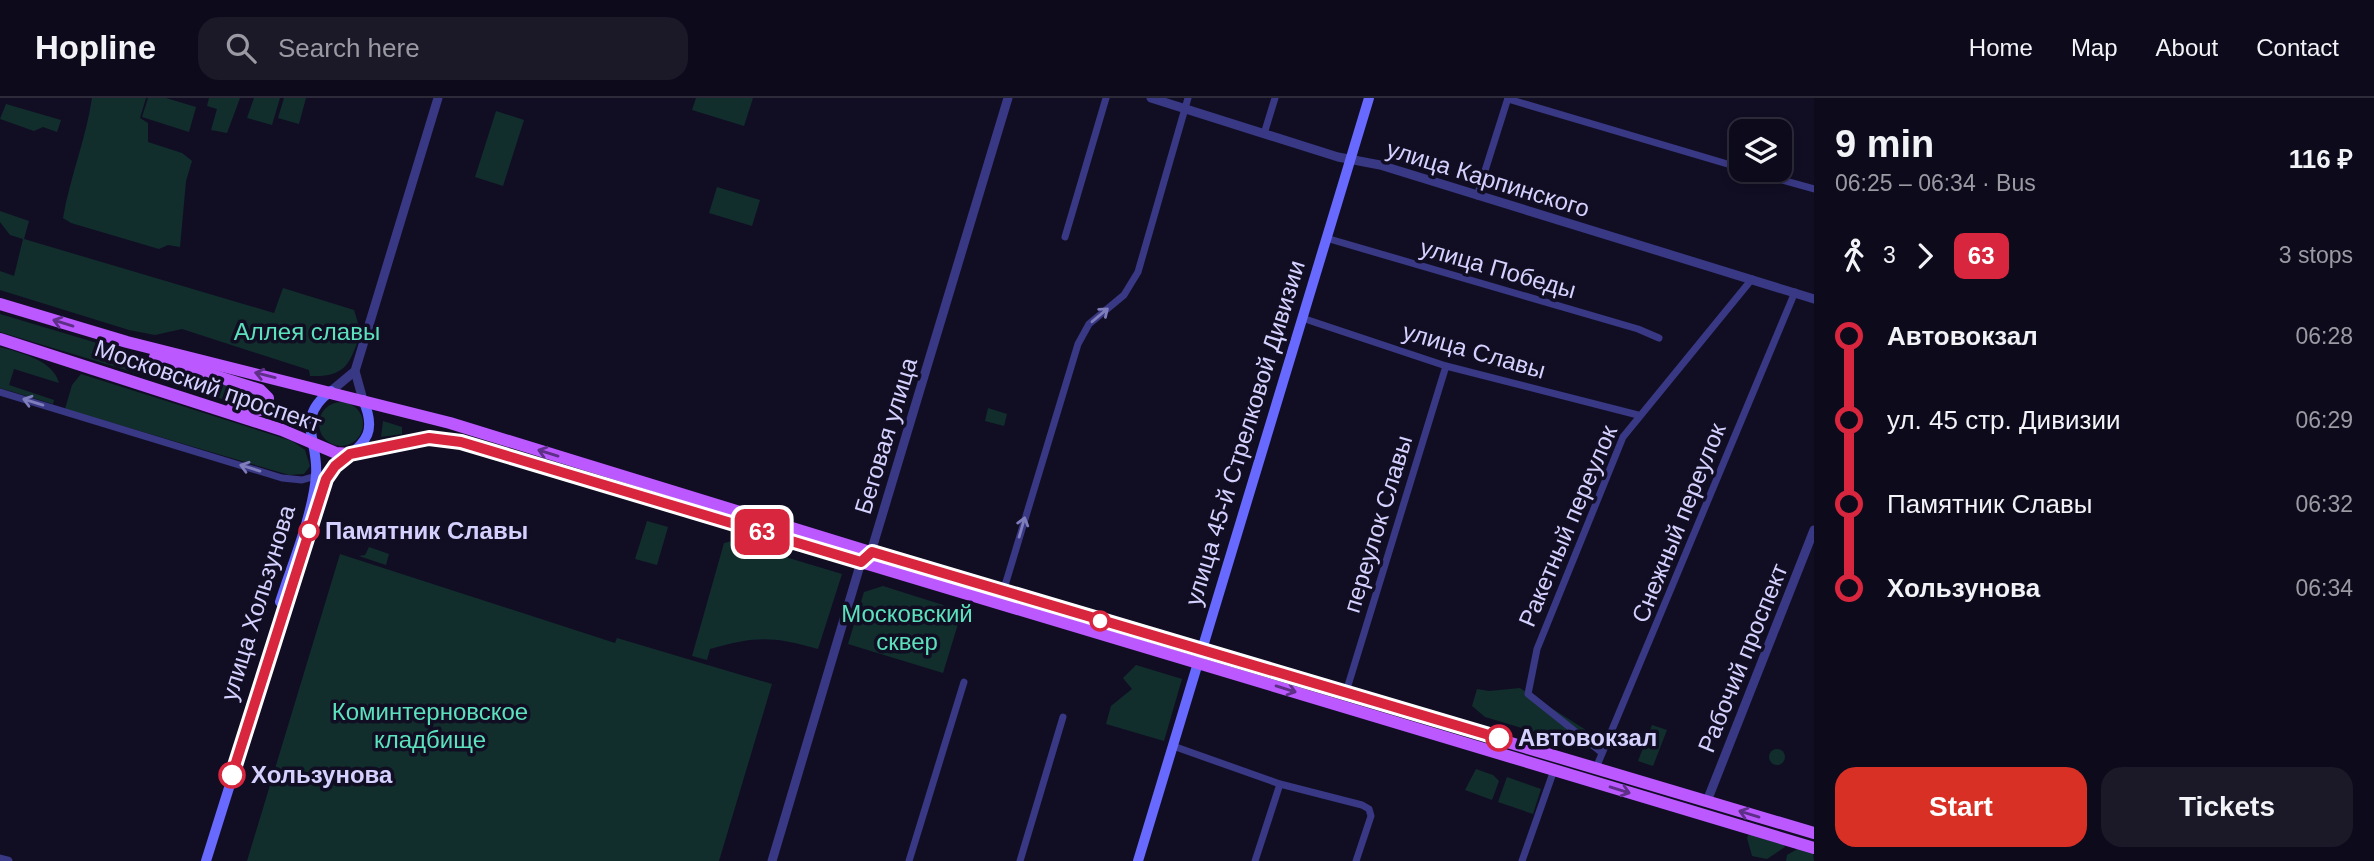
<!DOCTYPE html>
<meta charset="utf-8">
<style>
:root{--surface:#0d0a1b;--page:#1b1828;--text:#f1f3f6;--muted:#9a9aa3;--line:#2d2b3a;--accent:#d93025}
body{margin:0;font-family:Helvetica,sans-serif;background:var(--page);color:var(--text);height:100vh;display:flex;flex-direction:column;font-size:26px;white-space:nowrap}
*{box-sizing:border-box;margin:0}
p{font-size:23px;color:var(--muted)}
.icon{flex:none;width:38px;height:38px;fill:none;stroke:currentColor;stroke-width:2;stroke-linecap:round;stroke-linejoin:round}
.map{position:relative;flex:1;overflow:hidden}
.sheet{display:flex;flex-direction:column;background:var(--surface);width:560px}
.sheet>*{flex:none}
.badge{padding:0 14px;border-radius:10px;font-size:24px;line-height:46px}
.controls{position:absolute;left:1729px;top:21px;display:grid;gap:14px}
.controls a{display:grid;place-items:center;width:63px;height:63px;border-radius:14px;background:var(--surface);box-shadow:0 4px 10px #0003,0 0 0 2px var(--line);font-size:35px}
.map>.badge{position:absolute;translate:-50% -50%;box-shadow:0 0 0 4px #fff}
.legs{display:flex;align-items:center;gap:10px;height:77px;padding:0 21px;font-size:23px}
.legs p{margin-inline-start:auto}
.head{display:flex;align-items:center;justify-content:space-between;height:119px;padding:0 21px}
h1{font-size:38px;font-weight:700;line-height:52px}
.primary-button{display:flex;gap:14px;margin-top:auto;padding:14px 21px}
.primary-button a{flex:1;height:80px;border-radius:21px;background:var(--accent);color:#fff;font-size:28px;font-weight:700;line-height:80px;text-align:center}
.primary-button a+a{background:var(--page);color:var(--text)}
ul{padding:0 21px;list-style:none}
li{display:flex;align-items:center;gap:24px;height:84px;font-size:26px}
li i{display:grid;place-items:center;width:10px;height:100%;margin:0 9px;background:currentColor}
li i::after{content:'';width:18px;height:18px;margin:-9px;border:5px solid;border-radius:50%;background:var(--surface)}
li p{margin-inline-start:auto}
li:first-child i{background:linear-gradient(#0000 50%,currentColor 0)}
li:last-child i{background:linear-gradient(currentColor 50%,#0000 0)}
header{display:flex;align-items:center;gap:42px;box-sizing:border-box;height:98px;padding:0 35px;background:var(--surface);border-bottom:2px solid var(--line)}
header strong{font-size:33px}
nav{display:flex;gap:38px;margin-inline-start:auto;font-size:24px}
.search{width:490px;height:63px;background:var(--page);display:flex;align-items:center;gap:18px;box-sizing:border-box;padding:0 24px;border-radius:21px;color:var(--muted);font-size:26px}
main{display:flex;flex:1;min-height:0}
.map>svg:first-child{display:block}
.green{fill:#112e2c}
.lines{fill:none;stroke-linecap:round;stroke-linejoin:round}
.minor{stroke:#393884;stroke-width:7}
.tertiary{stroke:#393884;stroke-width:9}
.secondary{stroke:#6869ff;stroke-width:10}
.primary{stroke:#bb58ff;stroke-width:12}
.oneway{stroke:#7f7dbb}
.oneway2{stroke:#5d2f87}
.line-1-casing{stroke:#fff;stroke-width:16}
.line-1{stroke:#d7263d;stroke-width:10}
.stop-1-dot{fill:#fff;stroke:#d7263d;stroke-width:3.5}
.labels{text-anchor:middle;stroke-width:7;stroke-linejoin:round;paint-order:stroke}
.street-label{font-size:24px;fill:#d5d1ff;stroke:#110e24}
.park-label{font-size:24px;fill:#5be1bb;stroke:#110e24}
.stop-label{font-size:24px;font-weight:bold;fill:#d5d1ff;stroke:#110e24;text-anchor:start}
</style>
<header>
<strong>Hopline</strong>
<div class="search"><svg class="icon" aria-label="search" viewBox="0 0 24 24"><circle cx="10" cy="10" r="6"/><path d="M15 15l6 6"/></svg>Search here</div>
<nav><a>Home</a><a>Map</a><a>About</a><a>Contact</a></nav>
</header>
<main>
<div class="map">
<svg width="1814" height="763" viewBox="0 0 1814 763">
<rect width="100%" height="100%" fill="#110e24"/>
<g class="green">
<path d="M92,0h54l-6,20 8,5v19l34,11 10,8 -6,20 -6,66 -12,-2 -9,4 -88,-26 -8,-5c7,-41 23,-79 29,-120z"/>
<path d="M148,0h18l30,9 -7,25 -47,-15z"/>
<path d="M209,0h31l-13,35 -16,-3 6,-21 -10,-3z"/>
<path d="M254,0h26l-8,27 -25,-7z"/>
<path d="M284,0h22l-7,26 -21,-6z"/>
<path d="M696,0h57l-9,28 -52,-16z"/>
<path d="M6,6l55,16 -4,12 -14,-5 -9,4 -34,-12z"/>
<path d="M496,13l28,9 -21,66 -28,-9z"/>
<path d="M717,89l43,13 -8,26 -43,-13z"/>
<path d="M0,113l29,10 -5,18 250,74 9,-25 71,22 7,23c-12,31 -14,44 -51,43l-1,-6 -127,-41 -27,6 -26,-5 -129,-40v-19l14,5 9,-37 -13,-4 -10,-13z"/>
<path d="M0,216l258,77 7,12 -12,3 -21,-4 -232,-70z"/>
<path d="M0,249c21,6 53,13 59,36l-45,-14 -5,16 45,15 -1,4 -53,-16z"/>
<path d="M81,276l211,67 13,9 5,16 -6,8 -15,1 -224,-66 7,-24z"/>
<circle cx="341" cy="326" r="22"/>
<path d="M988,310l19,6 -3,12 -19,-5z"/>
<path d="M383,323l19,6v7l-21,3z"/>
<path d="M647,423l21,6 -11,38 -22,-6z"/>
<path d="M732,443l110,33 -24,75c-46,-13 -62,-13 -108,0l-3,11 -15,-4 32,-113z"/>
<path d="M369,449l20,7 -3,11 -27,-9 6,-1z"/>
<path d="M340,456l275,89 2,-5 155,46 -53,177h-472z"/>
<path d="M883,488l79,25 -19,62 -95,-29 16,-52z"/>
<path d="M1136,567l46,14 -18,62 -58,-17 5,-18 21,-17 -9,-11z"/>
<path d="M1520,590l80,51 -4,11 -111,-33 -13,-11 5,-17 12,2z"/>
<path d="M1652,627l15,5 -14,36 -15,-5z"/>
<circle cx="1777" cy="659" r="8"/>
<path d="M1476,671l17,6 6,6 -7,19 -27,-10z"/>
<path d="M1507,679l34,12 -8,25 -35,-12z"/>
<path d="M1749,736l35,11 1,2 -18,12 -15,-3 -5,-18z"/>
<path d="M1799,750l14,5 1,8h-28l1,-6z"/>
</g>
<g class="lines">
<g class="minor">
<path d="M1508,1l233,69"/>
<path d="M1264,36l11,-36"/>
<path d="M1747,72l67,19"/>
<path d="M1477,98l31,-98"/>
<path d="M1065,139l41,-139"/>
<path d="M1326,140l312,91 21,9"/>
<path d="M1302,220l144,48 192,49"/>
<path d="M0,294l282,86 20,2 14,-4"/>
<path d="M1003,494l75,-248 11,-20 35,-29 14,-23 50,-174"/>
<path d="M1346,594l100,-326"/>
<path d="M1173,648l107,38 82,21 7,4 2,7 -15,45"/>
<path d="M1601,654l-73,-58 9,-45 86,-212 129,-158"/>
<path d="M1596,670l199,-476"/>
<path d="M909,763l55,-179"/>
<path d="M1020,763l43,-144"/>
<path d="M1255,763l25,-77"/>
<path d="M1522,763l32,-91"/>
</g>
<g class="tertiary">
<path d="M1151,0l187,59 42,8 434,134"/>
<path d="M331,293l24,-20"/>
<path d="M363,302l-8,-29 83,-273"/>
<path d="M1707,703l107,-271"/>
<path d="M0,761l8,2"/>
<path d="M772,763l89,-299 10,-10 137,-454"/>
</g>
<g class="secondary">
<path d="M280,504c12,-38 33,-87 36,-127 3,-35 -22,-57 15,-84"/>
<path d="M206,763l120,-382c21,-32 58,-32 37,-79"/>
<path d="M1138,763l231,-763"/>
</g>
<g class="primary">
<path d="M0,206l127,38 323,81 495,152 869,258"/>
<path d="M0,241l282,91 54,23 14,1 79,-16 32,4 1353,406"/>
<path d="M155,259l105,33 8,8 -1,7 -7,5 -28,-2"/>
</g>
</g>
<defs><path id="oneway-shaft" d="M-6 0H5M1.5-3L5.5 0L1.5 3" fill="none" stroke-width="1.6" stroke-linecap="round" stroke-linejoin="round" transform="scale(1.75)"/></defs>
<g class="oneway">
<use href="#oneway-shaft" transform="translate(1100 217) rotate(-40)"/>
<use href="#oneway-shaft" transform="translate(33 304) rotate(-163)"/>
<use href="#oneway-shaft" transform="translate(250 370) rotate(-163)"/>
<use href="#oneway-shaft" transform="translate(1022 429) rotate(-74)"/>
</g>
<g class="oneway2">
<use href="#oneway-shaft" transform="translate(63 225) rotate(-163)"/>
<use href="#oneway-shaft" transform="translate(265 277) rotate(-166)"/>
<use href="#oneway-shaft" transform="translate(548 355) rotate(-163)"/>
<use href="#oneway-shaft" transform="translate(1286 591) rotate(17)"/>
<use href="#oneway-shaft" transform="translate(1620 692) rotate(17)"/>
<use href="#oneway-shaft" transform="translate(1749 716) rotate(-163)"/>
</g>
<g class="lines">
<g class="line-1-casing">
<path id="line-1" d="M232,677l94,-296 9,-13 15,-12 79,-16 32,4 400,120 11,-10 627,186"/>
</g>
<use href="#line-1" class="line-1"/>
</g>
<g class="stop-1-dot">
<circle cx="309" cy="433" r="9"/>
<circle cx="1100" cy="523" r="9"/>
<circle cx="1499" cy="640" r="12"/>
<circle cx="232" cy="677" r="12"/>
</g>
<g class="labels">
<g class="street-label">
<text transform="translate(1488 81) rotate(17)" y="8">улица Карпинского</text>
<text transform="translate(1498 171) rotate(16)" y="8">улица Победы</text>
<text transform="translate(1474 253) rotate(16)" y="8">улица Славы</text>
<text transform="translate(208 288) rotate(19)" y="8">Московский проспект</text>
<text transform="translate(1245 335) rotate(-73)" y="8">улица 45-й Стрелковой Дивизии</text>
<text transform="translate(886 338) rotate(-73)" y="8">Беговая улица</text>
<text transform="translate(1679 425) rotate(-68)" y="8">Снежный переулок</text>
<text transform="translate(1378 426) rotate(-73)" y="8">переулок Славы</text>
<text transform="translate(1568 428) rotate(-67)" y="8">Ракетный переулок</text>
<text transform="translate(258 505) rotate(-73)" y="8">улица Хользунова</text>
<text transform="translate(1743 560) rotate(-68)" y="8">Рабочий проспект</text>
</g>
<g class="park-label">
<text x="307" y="242">Аллея славы</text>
<text x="907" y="524">Московский<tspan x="907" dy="28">сквер</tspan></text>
<text x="430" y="622">Коминтерновское<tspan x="430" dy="28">кладбище</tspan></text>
</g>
<g class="stop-label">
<text x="325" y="441">Памятник Славы</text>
<text x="1518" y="648">Автовокзал</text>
<text x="251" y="685">Хользунова</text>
</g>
</g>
</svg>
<div class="controls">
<a><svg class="icon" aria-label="layers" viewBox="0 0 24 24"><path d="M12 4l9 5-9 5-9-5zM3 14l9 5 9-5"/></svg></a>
</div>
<b class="badge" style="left:762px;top:434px;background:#d7263d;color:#fff">63</b>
</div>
<section class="sheet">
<div class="head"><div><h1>9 min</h1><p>06:25 – 06:34 · Bus</p></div><b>116 ₽</b></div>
<div class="legs"><svg class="icon" aria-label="walk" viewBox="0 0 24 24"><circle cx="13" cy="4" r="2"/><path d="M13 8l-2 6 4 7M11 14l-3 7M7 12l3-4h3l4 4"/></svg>3<svg class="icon" aria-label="forward" viewBox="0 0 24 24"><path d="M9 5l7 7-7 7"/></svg><b class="badge" style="background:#d7263d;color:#fff">63</b><p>3 stops</p></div>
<ul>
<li><i style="color:#d7263d"></i><b>Автовокзал</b><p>06:28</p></li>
<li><i style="color:#d7263d"></i><span>ул. 45 стр. Дивизии</span><p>06:29</p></li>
<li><i style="color:#d7263d"></i><span>Памятник Славы</span><p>06:32</p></li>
<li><i style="color:#d7263d"></i><b>Хользунова</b><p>06:34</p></li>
</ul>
<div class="primary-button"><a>Start</a><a>Tickets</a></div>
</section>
</main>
